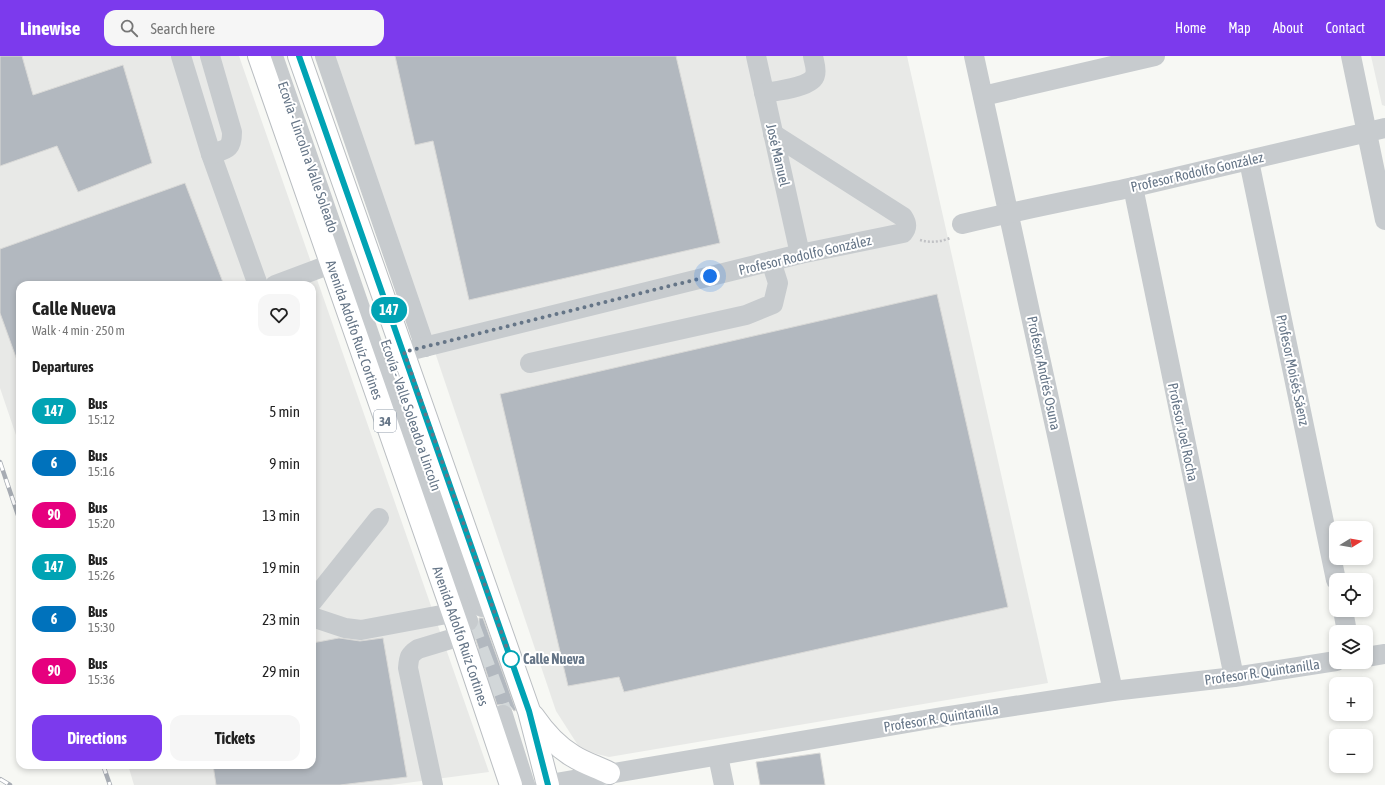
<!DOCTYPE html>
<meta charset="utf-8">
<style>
:root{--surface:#fff;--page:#f6f6f6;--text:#222;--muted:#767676;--accent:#7c3aed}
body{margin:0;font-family:"Asap Condensed",sans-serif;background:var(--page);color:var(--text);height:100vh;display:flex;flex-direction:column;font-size:15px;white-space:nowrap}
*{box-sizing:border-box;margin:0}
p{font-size:13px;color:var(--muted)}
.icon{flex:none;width:22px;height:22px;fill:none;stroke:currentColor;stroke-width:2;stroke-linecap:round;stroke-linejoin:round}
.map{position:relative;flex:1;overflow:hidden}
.details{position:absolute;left:16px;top:225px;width:300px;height:488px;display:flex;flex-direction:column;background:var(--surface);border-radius:12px;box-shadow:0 2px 6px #0003}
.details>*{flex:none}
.badge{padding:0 8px;border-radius:13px;font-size:14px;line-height:26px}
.needle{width:26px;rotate:79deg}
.controls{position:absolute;left:1329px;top:465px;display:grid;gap:8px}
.controls a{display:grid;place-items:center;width:44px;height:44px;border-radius:8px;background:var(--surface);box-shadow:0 2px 6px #0003;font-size:20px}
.you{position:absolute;width:20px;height:20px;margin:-10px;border:3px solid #fff;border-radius:50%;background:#1a73e8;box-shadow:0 0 0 6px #1a73e833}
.map>.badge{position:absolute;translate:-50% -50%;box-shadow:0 0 0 2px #fff}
h2{padding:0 16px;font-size:15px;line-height:36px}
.round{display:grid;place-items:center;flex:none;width:42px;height:42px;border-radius:12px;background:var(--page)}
.summary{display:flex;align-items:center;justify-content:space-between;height:68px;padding:0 16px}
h1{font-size:19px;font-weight:700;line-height:30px}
.cta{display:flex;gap:8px;margin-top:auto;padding:8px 16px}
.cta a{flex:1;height:46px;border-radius:12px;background:var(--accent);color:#fff;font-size:16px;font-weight:700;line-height:46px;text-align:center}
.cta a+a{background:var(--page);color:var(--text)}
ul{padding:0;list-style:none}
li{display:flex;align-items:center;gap:12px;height:52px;padding:0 16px}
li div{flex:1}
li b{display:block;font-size:15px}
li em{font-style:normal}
li .badge{min-width:44px;font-weight:700;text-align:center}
header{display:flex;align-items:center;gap:24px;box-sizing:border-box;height:56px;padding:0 20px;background:var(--accent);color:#fff}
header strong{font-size:19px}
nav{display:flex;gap:22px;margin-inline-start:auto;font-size:14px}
.search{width:280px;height:36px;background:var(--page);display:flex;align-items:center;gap:10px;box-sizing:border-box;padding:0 14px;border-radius:12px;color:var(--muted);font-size:15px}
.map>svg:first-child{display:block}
.built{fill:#e8e9e7}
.building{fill:#b2b8bf;stroke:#d9d9d7}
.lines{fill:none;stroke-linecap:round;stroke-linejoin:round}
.minor-tunnel{stroke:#d2d7d9;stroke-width:20;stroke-dasharray:20 10;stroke-linecap:butt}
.major-casing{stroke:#babec2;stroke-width:24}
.path{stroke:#c1c2c5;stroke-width:2.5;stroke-dasharray:2 2;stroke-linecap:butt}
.minor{stroke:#c7cbce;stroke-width:20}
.major{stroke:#fff;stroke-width:22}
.rail-casing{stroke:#a7acb3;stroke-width:4.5}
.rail{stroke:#fff;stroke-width:3;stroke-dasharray:9;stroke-linecap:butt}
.line-casing{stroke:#fff;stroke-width:9}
.line{stroke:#00a3b4;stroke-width:6}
.walk{stroke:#657587;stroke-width:4;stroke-dasharray:0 7.2}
.stop-dot{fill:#fff;stroke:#00a3b4;stroke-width:2}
.labels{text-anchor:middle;stroke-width:4;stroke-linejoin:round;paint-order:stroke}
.shield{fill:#fff;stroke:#939eab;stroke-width:1}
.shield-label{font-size:13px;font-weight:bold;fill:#657587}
.street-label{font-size:14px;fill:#657587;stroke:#fff}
.stop-label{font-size:14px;font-weight:bold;fill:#657587;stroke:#fff;text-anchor:start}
</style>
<header>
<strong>Linewise</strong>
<div class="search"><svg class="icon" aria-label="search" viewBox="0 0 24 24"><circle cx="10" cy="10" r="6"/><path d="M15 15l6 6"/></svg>Search here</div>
<nav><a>Home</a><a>Map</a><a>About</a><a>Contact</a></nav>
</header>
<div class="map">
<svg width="1385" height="729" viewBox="0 0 1385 729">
<rect width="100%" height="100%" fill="#f7f8f4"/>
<g class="built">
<path d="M0,0h239l250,716 -98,13h-257l-6,-20h184v-480h-292v162l-20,-59z"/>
<path d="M335,0h572l141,627 -439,74 -28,-7 -25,-39z"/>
<path d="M1371,0h14v50l-3,-1z"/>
</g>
<g class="building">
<path d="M0,0h22l11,39 90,-30 29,98 -74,29 -21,-46 -57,20z"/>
<path d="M395,0h281l44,187 -251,57 -36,-159 -18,4z"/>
<path d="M185,127l39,102h-204v77l-2,1 -18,-50v-64z"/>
<path d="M937,238l71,313 -384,85 -5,-15 -51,9 -68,-292z"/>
<path d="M479,562h4l33,92 -2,1 -4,-5 -4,-2 -9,1 -24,-74 4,-3 2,-4z"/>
<path d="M339,582l21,3 23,-3 24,139 -67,8h-124l-3,-20h99v-122z"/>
<path d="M820,697l5,32h-65l-4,-23z"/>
</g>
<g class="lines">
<path class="minor-tunnel" d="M468,565l35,94"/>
<g class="major-casing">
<g id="major">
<path id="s1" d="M259,0l202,580 50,149"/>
<path d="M299,0l230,655 19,74"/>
<path d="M533,660c11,16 23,30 40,40 11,7 24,11 36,17"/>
</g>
</g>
<path class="path" d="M920,184c10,3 21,2 30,-2"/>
<g class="minor">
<path d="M181,0l30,98 47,131"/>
<path d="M210,0l22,76c0,18 -6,17 -21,22"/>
<path d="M273,0l195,565"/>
<path d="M325,0l100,291"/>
<path d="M756,0l44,198"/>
<path d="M974,0l139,635"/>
<path d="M1351,0l34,164"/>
<path d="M764,37c11,-2 49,-6 51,-18 2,-6 -1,-13 -2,-19"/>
<path d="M983,40l172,-40"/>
<path d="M1249,105l87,419"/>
<path d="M1133,131l101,490"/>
<path d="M962,168c57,-14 115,-25 172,-37 84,-19 167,-40 251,-59"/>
<path d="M275,229l56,-21"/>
<path d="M404,296l396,-98 103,-21c5,-6 4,-10 0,-16l-130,-83"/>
<path d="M530,307l216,-48 27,-11 5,-21 -7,-22"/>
<path d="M436,429l46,122"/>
<path d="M312,546l67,-84"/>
<path d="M1343,554l4,22"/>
<path d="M312,561l33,11 16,2 91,-17"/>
<path d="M1366,601l19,-3"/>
<path d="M503,659l22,70"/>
<path d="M718,700l6,29"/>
<path d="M433,729l-25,-117c1,-11 1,-13 10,-19l43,-13"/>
<path d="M544,729l398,-68 171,-26 121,-14 102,-16"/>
</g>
<use href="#major" class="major"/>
<g class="rail-casing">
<g id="rail">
<path d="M0,406l20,59"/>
<path d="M103,709l7,20"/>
<path d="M0,723l10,6"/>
</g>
</g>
<use href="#rail" class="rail"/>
</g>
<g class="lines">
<g class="line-casing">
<path id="line" d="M299,0l230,655 19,74"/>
</g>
<use href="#line" class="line"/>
<path class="walk" d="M511,603l2,7 -109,-314 306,-76"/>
</g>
<circle class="stop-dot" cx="511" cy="603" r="8"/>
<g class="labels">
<rect class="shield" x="374" y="354" width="22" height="22" rx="3"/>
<g class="shield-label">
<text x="385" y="370">34</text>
</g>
<g class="street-label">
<text transform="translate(778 99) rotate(77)" y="5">José Manuel</text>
<text transform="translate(308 101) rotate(71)" y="5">Ecovía - Lincoln a Valle Soleado</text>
<text transform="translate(1197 116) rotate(-13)" y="5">Profesor Rodolfo González</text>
<text transform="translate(805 199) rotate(-13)" y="5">Profesor Rodolfo González</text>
<text dy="5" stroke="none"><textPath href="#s1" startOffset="290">Avenida Adolfo Ruíz Cortines</textPath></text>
<text transform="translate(1293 314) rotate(78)" y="5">Profesor Moisés Sáenz</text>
<text transform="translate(1044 317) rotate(78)" y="5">Profesor Andrés Osuna</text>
<text transform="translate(411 359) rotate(71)" y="5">Ecovía - Valle Soleado a Lincoln</text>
<text transform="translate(1183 376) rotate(78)" y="5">Profesor Joel Rocha</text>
<text dy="5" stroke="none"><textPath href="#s1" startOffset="614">Avenida Adolfo Ruíz Cortines</textPath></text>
<text transform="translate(1262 616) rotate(-8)" y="5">Profesor R. Quintanilla</text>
<text transform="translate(941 662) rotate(-9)" y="5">Profesor R. Quintanilla</text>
</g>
<g class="stop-label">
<text x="523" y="608">Calle Nueva</text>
</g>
</g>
</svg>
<div class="controls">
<a><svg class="needle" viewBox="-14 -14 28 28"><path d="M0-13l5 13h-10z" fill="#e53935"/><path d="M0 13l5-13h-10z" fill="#767676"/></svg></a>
<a><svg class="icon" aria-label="locate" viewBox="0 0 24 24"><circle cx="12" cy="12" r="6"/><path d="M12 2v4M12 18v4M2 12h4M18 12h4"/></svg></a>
<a><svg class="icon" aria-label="layers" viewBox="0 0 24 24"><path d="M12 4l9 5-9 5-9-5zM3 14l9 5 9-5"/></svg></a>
<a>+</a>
<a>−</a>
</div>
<div class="you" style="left:710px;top:220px"></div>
<b class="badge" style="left:389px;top:254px;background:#00a3b4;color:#fff">147</b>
<section class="details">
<div class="summary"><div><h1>Calle Nueva</h1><p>Walk · 4 min · 250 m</p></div><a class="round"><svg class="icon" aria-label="heart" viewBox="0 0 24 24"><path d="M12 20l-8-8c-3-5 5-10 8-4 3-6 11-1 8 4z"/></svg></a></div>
<h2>Departures</h2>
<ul>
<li><span class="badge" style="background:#00a3b4;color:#fff">147</span><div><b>Bus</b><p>15:12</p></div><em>5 min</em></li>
<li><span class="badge" style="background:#0072bc;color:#fff">6</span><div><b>Bus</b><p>15:16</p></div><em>9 min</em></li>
<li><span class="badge" style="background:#e6007e;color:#fff">90</span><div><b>Bus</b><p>15:20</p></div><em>13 min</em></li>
<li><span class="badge" style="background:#00a3b4;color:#fff">147</span><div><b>Bus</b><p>15:26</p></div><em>19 min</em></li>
<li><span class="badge" style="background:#0072bc;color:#fff">6</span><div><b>Bus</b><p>15:30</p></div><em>23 min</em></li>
<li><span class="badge" style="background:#e6007e;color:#fff">90</span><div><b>Bus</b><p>15:36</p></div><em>29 min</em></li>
</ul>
<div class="cta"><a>Directions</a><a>Tickets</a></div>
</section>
</div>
